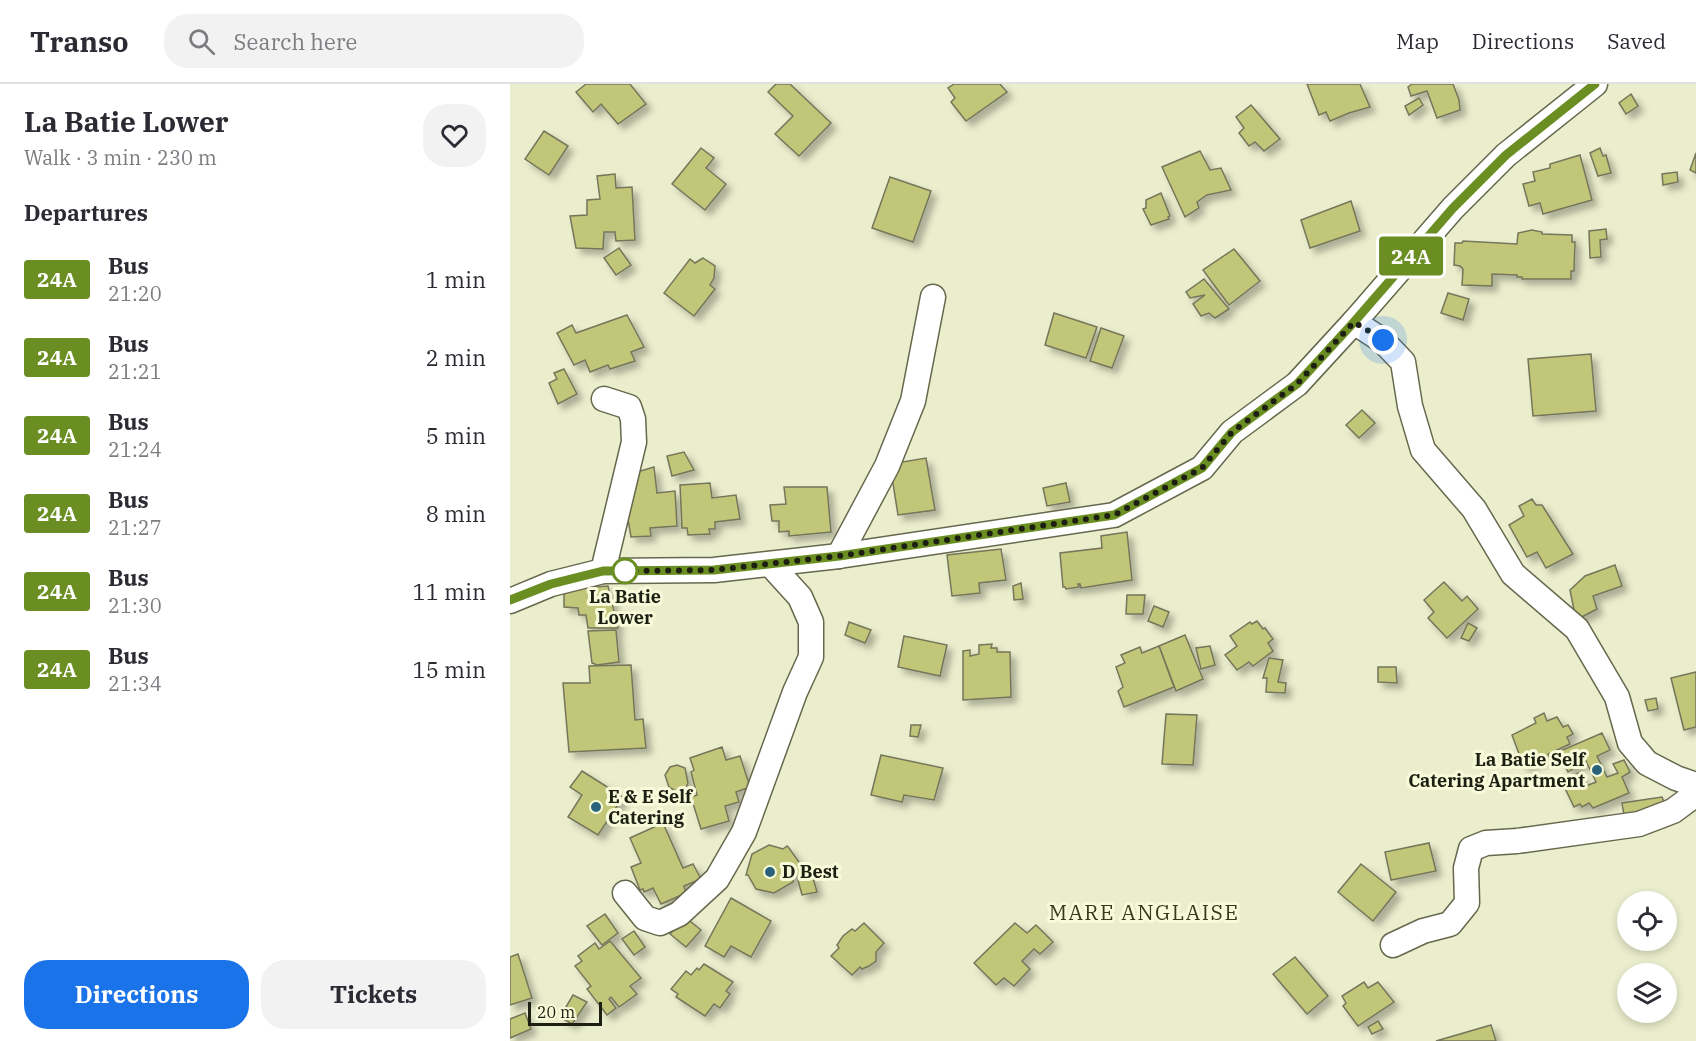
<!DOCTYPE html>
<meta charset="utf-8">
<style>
:root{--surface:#fff;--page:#f2f2f3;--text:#2b2b33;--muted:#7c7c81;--line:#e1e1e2;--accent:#1a73e8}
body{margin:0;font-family:"IBM Plex Serif",serif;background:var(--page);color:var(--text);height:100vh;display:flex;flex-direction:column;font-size:22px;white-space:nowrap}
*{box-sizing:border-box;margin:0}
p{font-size:20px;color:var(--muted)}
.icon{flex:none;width:33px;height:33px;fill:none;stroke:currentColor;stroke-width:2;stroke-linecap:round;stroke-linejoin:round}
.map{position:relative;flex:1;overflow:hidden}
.sheet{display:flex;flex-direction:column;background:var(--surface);width:510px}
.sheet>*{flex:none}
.badge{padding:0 12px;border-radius:4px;font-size:21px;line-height:39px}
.buttons{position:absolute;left:1107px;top:807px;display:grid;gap:12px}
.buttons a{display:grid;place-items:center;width:60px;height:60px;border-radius:50%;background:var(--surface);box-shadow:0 3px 9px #0003;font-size:30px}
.scale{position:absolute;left:18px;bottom:15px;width:74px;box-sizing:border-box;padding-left:6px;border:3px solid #1e1f13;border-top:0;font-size:16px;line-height:21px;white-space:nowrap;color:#1e1f13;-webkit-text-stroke:4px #f8fbda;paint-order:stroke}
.you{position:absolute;width:30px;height:30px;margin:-15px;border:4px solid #fff;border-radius:50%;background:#1a73e8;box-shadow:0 0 0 9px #1a73e833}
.map>.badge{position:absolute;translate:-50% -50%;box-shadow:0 0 0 3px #fff}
h2{padding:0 24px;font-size:22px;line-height:54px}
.round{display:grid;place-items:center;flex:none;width:63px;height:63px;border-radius:24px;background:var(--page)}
.headline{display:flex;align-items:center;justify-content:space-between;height:102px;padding:0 24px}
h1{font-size:28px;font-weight:700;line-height:45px}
.cta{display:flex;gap:12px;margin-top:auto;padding:12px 24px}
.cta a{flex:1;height:69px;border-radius:24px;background:var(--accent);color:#fff;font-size:24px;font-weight:700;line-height:69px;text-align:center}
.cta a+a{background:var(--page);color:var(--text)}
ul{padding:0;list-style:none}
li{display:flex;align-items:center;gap:18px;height:78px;padding:0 24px}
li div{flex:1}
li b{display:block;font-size:22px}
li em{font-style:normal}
li .badge{min-width:66px;font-weight:700;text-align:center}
header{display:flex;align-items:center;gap:36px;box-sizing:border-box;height:84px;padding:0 30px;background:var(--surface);border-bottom:2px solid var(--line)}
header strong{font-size:28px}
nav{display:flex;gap:33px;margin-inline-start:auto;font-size:21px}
.search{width:420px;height:54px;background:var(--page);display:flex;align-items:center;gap:15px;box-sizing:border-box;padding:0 21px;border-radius:24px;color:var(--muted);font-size:22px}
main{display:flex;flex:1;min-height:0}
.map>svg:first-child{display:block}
.building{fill:#c2c679;stroke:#75765a;stroke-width:1.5;filter:url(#shadow)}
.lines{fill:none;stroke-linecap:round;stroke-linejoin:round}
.street-casing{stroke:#66684c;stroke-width:27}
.street{stroke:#fff;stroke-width:24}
.line-casing{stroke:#fff;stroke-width:14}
.line{stroke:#6b8e23;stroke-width:9}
.walk{stroke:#1e1f13;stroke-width:6;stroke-dasharray:0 10.8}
.stop-dot{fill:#fff;stroke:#6b8e23;stroke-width:3}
.poi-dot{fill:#2a627c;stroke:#f8fbda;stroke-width:2}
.labels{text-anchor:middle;stroke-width:6;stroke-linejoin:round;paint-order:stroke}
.stop-label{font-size:18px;font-weight:bold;fill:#1e1f13;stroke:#f8fbda}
.poi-label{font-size:18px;font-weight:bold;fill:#1e1f13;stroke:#f8fbda;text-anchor:start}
.quarter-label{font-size:21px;letter-spacing:1.5px;fill:#383a1f;stroke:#f8fbda}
</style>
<header>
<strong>Transo</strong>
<div class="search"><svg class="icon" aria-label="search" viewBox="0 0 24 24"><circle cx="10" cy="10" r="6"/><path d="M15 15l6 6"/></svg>Search here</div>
<nav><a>Map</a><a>Directions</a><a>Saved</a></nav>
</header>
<main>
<section class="sheet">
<div class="headline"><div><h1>La Batie Lower</h1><p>Walk · 3 min · 230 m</p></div><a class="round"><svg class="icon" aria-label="heart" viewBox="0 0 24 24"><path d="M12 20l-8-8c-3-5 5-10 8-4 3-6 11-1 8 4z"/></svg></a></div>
<h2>Departures</h2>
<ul>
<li><span class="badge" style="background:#6b8e23;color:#fff">24A</span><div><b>Bus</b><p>21:20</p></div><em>1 min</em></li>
<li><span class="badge" style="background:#6b8e23;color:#fff">24A</span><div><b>Bus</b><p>21:21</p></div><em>2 min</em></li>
<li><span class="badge" style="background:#6b8e23;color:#fff">24A</span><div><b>Bus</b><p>21:24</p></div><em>5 min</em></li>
<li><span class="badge" style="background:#6b8e23;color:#fff">24A</span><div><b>Bus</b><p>21:27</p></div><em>8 min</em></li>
<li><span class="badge" style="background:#6b8e23;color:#fff">24A</span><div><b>Bus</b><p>21:30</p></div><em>11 min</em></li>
<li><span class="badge" style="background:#6b8e23;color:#fff">24A</span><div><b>Bus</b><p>21:34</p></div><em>15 min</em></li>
</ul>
<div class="cta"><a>Directions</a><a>Tickets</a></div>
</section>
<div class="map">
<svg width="1186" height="957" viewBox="0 0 1186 957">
<defs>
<filter id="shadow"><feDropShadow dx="5.5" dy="5.5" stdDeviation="3" flood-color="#0004"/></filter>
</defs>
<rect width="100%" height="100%" fill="#ebeecd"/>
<g class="building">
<path d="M76,0h44l16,20 -28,20 -17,-20 -8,8 -17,-20z"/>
<path d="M266,0h14l41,39 -32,33 -24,-22 18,-18 -25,-24z"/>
<path d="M444,0h46l7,8 -41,29 -15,-19 4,-4 -7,-10z"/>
<path d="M797,0h53l10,23 -21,6 -19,8 -4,-9 -7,3z"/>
<path d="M902,0h41l6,16 1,10 -23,8 -10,-27 -16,5 -3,-9z"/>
<path d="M1121,10l7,12 -12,8 -7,-11z"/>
<path d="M909,14l4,7 -14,10 -4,-9z"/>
<path d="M741,21l29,34 -16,12 -9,-9 -6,4 -10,-13 5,-5 -8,-11z"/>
<path d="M34,47l24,15 -19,29 -24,-16z"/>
<path d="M191,64l13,10 -8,10 20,16 -21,26 -33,-26z"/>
<path d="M1090,64l3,8 3,-1 5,18 -13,3 -8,-23z"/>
<path d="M690,67l10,19 11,-2 10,22 -24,5 -10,7 2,6 -14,9 -23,-50z"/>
<path d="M1186,69v20l-6,-3z"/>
<path d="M1070,71l12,45 -49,14 -3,-11 -11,3 -6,-22 12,-3 -2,-9 17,-4v-4z"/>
<path d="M1167,88l1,10 -15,3 -1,-11z"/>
<path d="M105,90l1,14 16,-1 3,53 -19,1 -1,-9h-11l-1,17 -27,-1 -6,-32 17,-1v-15l13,-1 -3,-23z"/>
<path d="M380,93l41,14 -18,51 -41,-14z"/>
<path d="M651,109l9,23 -2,1 1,2 -18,6 -8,-16 3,-1v-8z"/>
<path d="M841,117l9,30 -50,17 -9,-28z"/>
<path d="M1096,145l1,10 -7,1 1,17 -11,1 -1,-27z"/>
<path d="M1022,146l10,2v2l30,1v7h3l-1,29h-3v8h-49v-2h-5v-2l-25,-1v12l-30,-1 1,-16 -3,-3 -6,-1 1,-22h7l1,-2 54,3 1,-11z"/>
<path d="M109,164l12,17 -15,10 -12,-17z"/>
<path d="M724,165l26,32 -31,24 -26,-35z"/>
<path d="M193,174l12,8 -1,12 -4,7 5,4 -21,27 -30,-23 26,-34 5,4z"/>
<path d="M694,195l25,30 -14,9 -6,-5 -8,3 -8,-12 12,-9 -15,3 -4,-6z"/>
<path d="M938,209l21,6 -6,21 -22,-7z"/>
<path d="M544,229l43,14 -11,31 -41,-13z"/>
<path d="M117,231l17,32 -13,5 4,9 -25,8 -2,-4 -18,7 -5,-12 -11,5 -17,-32 15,-8 4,8z"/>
<path d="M591,244l23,8 -12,32 -22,-7z"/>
<path d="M1081,270l5,57 -63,5 -5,-57z"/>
<path d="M54,285l13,25 -19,10 -9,-21 8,-4 -3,-6z"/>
<path d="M852,326l13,13 -16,15 -13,-13z"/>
<path d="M174,368l10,18 -22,6 -5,-20z"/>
<path d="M416,374l9,52 -37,5 -8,-51z"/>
<path d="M144,383l3,26 18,-2 2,35 -27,2 1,8 -20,1 -4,-23v-39z"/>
<path d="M200,399l2,15 24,-3 4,24 -25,3v7h-6l1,5 -22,1 -1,-7h-5l-2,-43z"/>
<path d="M556,399l4,19 -23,4 -4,-18z"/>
<path d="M274,403h43l4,45 -42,4v-5l-10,1v-11h-7l-2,-16 16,-1z"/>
<path d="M1022,415l4,6h6l31,49 -27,14 -9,-16 -10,5 -18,-32 15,-9 -5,-10z"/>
<path d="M617,448l5,48 -51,8 -1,-4h-2l1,3 -13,2 -1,-2h-2l-3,-34 42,-5 -1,-12z"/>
<path d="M491,465l5,31 -27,3 1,10 -28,3 -5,-41z"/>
<path d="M1105,481l7,21 -29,10 4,13 -21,11 -6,-30 15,-14z"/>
<path d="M934,498l18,19 5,-5 11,13 -31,29 -19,-20 6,-6 -10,-12z"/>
<path d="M511,499l2,16 -9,1 -1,-14z"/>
<path d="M98,502l10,42h-30l-2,-13h-7l-1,-7 -14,-1v-15l13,-4z"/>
<path d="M617,511h18l-2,19h-17z"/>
<path d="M644,522l15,6 -6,15 -15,-6z"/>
<path d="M747,537l6,8 2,-1 8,11 -5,4 5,8 -20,15 -4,-4 -12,8 -12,-15 12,-9 -7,-10 20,-14 2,2z"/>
<path d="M339,538l22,8 -6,13 -20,-8z"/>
<path d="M958,539l9,5 -8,13 -8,-3z"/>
<path d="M106,546l3,32 -22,3 -5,-2 -4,-32z"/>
<path d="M675,551l18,44 -27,12 -17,-45z"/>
<path d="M394,552l43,9 -7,31 -42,-9z"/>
<path d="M482,560l-1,4h6v4h13l1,45 -48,3v-49l7,-1v6l9,-2v-9z"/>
<path d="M649,562l15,41 -50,20 -6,-16 5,-4 -7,-20 9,-4 -4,-8 19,-8 2,6z"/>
<path d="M700,562l5,19 -14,4 -5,-21z"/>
<path d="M759,574l14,2 -5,22 8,1 -1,10 -19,-1 1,-14h-4z"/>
<path d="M121,581l4,55 8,-1 3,29 -77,4 -6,-69h27l-1,-17z"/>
<path d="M868,583h18l1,16 -19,-1z"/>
<path d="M1186,588v55l-12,3 -13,-52z"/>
<path d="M1146,614l2,11 -10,2 -3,-11z"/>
<path d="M1034,629l3,8 10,-4 6,10 5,-2 5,9 -6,3 3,7 -22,10 1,2 -25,11 -12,-32 24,-12 -2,-5z"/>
<path d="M656,630l31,1 -4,50 -31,-1z"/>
<path d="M401,641h10l-3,12 -8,-1z"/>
<path d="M1092,649l8,17 -13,6 10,21 11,-4 -5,-9 11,-4 6,12 -8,5 7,16 -36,15 -4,-5 -7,4 -2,-3 -6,3 -12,-25 18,-10 6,14 10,-4 -10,-21 -18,11 -10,-20z"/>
<path d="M212,663l4,13 14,-4 10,31 -14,5 3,10 -14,4 4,15 -28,8 -10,-32 6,-2 -6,-23 3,-2 -4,-12z"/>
<path d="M371,671l62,13 -9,32 -30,-5 -2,7 -31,-7z"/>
<path d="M167,681l8,3 3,15 -3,7 -8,2 -8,-5 -4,-12 5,-8z"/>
<path d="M72,687l41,26 -25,38 -30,-18 14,-22 -12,-8z"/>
<path d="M1152,713l4,9 -41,15 -3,-18z"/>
<path d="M153,739l20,45 10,-4 8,15 -17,7 2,7 -25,11 -8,-16 -9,4 -1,-3 -3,1 -9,-23 10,-4 -11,-25z"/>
<path d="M919,759l7,28 -45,9 -6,-28z"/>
<path d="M259,761l14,4 4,-3 2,2 12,17 3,12 8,-3 5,18 -15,3 -7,-26 -2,13 -19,11 -18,-4 -8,-14h-2l6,-21z"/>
<path d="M851,780l35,28 -23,29 -35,-29z"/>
<path d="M221,814l40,23 -20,36 -20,-11 -7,11 -19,-11z"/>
<path d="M95,830l13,19 -16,12 -15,-19z"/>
<path d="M175,833l16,13 -15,17 -16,-13z"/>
<path d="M354,839l20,20 -8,9v9l-7,5 -7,3 -2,-2 -8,8 -21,-19 8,-8 -2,-3 6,-9 9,-7 3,2z"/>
<path d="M505,839l12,10 9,-8 17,17 -13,12 -6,-5 -12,12 8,8 -16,17 -10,-8 -8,7 -22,-22z"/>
<path d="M124,847l11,16 -11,8 -12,-16z"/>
<path d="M100,857l31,37 -11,8 7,8 -18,13 -8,-10 -2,2 7,9 -9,7 -20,-26 4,-3 -16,-20 7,-5 -4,-5 17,-13 4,6z"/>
<path d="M8,870l14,44 -22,7v-48z"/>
<path d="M785,873l33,39 -21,18 -34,-40z"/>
<path d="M194,880l29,18 -7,9 4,3 -10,14 -6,-4 -9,12 -29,-19 2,-3 -7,-5 15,-18 5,4 6,-7 2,2z"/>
<path d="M854,898l4,6 10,-6 16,20 -36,24 -15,-20 3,-3 -4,-7z"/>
<path d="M63,911l14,7 -15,22 -12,-7z"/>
<path d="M15,929l6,16 -21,9v-19z"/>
<path d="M868,937l5,8 -11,5 -4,-7z"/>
<path d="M981,941l5,16h-60z"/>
</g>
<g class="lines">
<g class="street-casing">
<g id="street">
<path d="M844,238l29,19 20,21 7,44 13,44 51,59 39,65 64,55 40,68 13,46 17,20 29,15 20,7"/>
<path d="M329,472l48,-90 26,-65 20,-104"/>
<path d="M93,487l31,-129 -1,-23 -4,-12 -25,-8"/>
<path d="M0,517l41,-17 52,-13 111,-1 125,-14 275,-41 88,-47 30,-36 65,-48 57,-62 99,-114 53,-53 89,-71"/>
<path d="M115,809l20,25 15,5 19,-9 38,-35 27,-47 51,-140 16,-35v-35l-11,-25 -30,-33"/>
<path d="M883,861l30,-14 27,-7 17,-21 -1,-35 5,-19 15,-6 31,-2 122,-17 34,-13 23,-17"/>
</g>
</g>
<use href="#street" class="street"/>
</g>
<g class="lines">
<g class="line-casing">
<path id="line" d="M0,516l41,-16 52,-13 111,-1 125,-14 275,-41 88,-47 30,-36 65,-48 57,-62 99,-114 53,-53 89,-71"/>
</g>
<use href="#line" class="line"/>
<path class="walk" d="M115,487l89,-1 125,-14 275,-41 88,-47 30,-36 65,-48 57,-62 29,18"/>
</g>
<circle class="stop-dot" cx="115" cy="487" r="12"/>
<g class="poi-dot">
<circle cx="1087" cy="686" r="6"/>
<circle cx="86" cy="723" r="6"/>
<circle cx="260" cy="788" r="6"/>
</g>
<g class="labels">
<g class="stop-label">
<text x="115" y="519">La Batie<tspan x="115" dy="21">Lower</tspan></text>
</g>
<g class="poi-label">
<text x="1075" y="682" text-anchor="end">La Batie Self<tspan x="1075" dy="21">Catering Apartment</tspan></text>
<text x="98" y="719">E &amp; E Self<tspan x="98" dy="21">Catering</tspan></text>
<text x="272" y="794">D Best</text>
</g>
<g class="quarter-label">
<text x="634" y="836">MARE ANGLAISE</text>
</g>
</g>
</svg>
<div class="buttons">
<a><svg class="icon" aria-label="locate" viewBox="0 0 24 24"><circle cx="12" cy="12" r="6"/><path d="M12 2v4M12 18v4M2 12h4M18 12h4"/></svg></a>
<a><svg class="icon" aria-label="layers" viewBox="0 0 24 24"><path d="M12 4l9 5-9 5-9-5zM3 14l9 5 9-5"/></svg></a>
</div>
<div class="scale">20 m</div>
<div class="you" style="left:873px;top:256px"></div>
<b class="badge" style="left:901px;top:172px;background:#6b8e23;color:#fff">24A</b>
</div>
</main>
